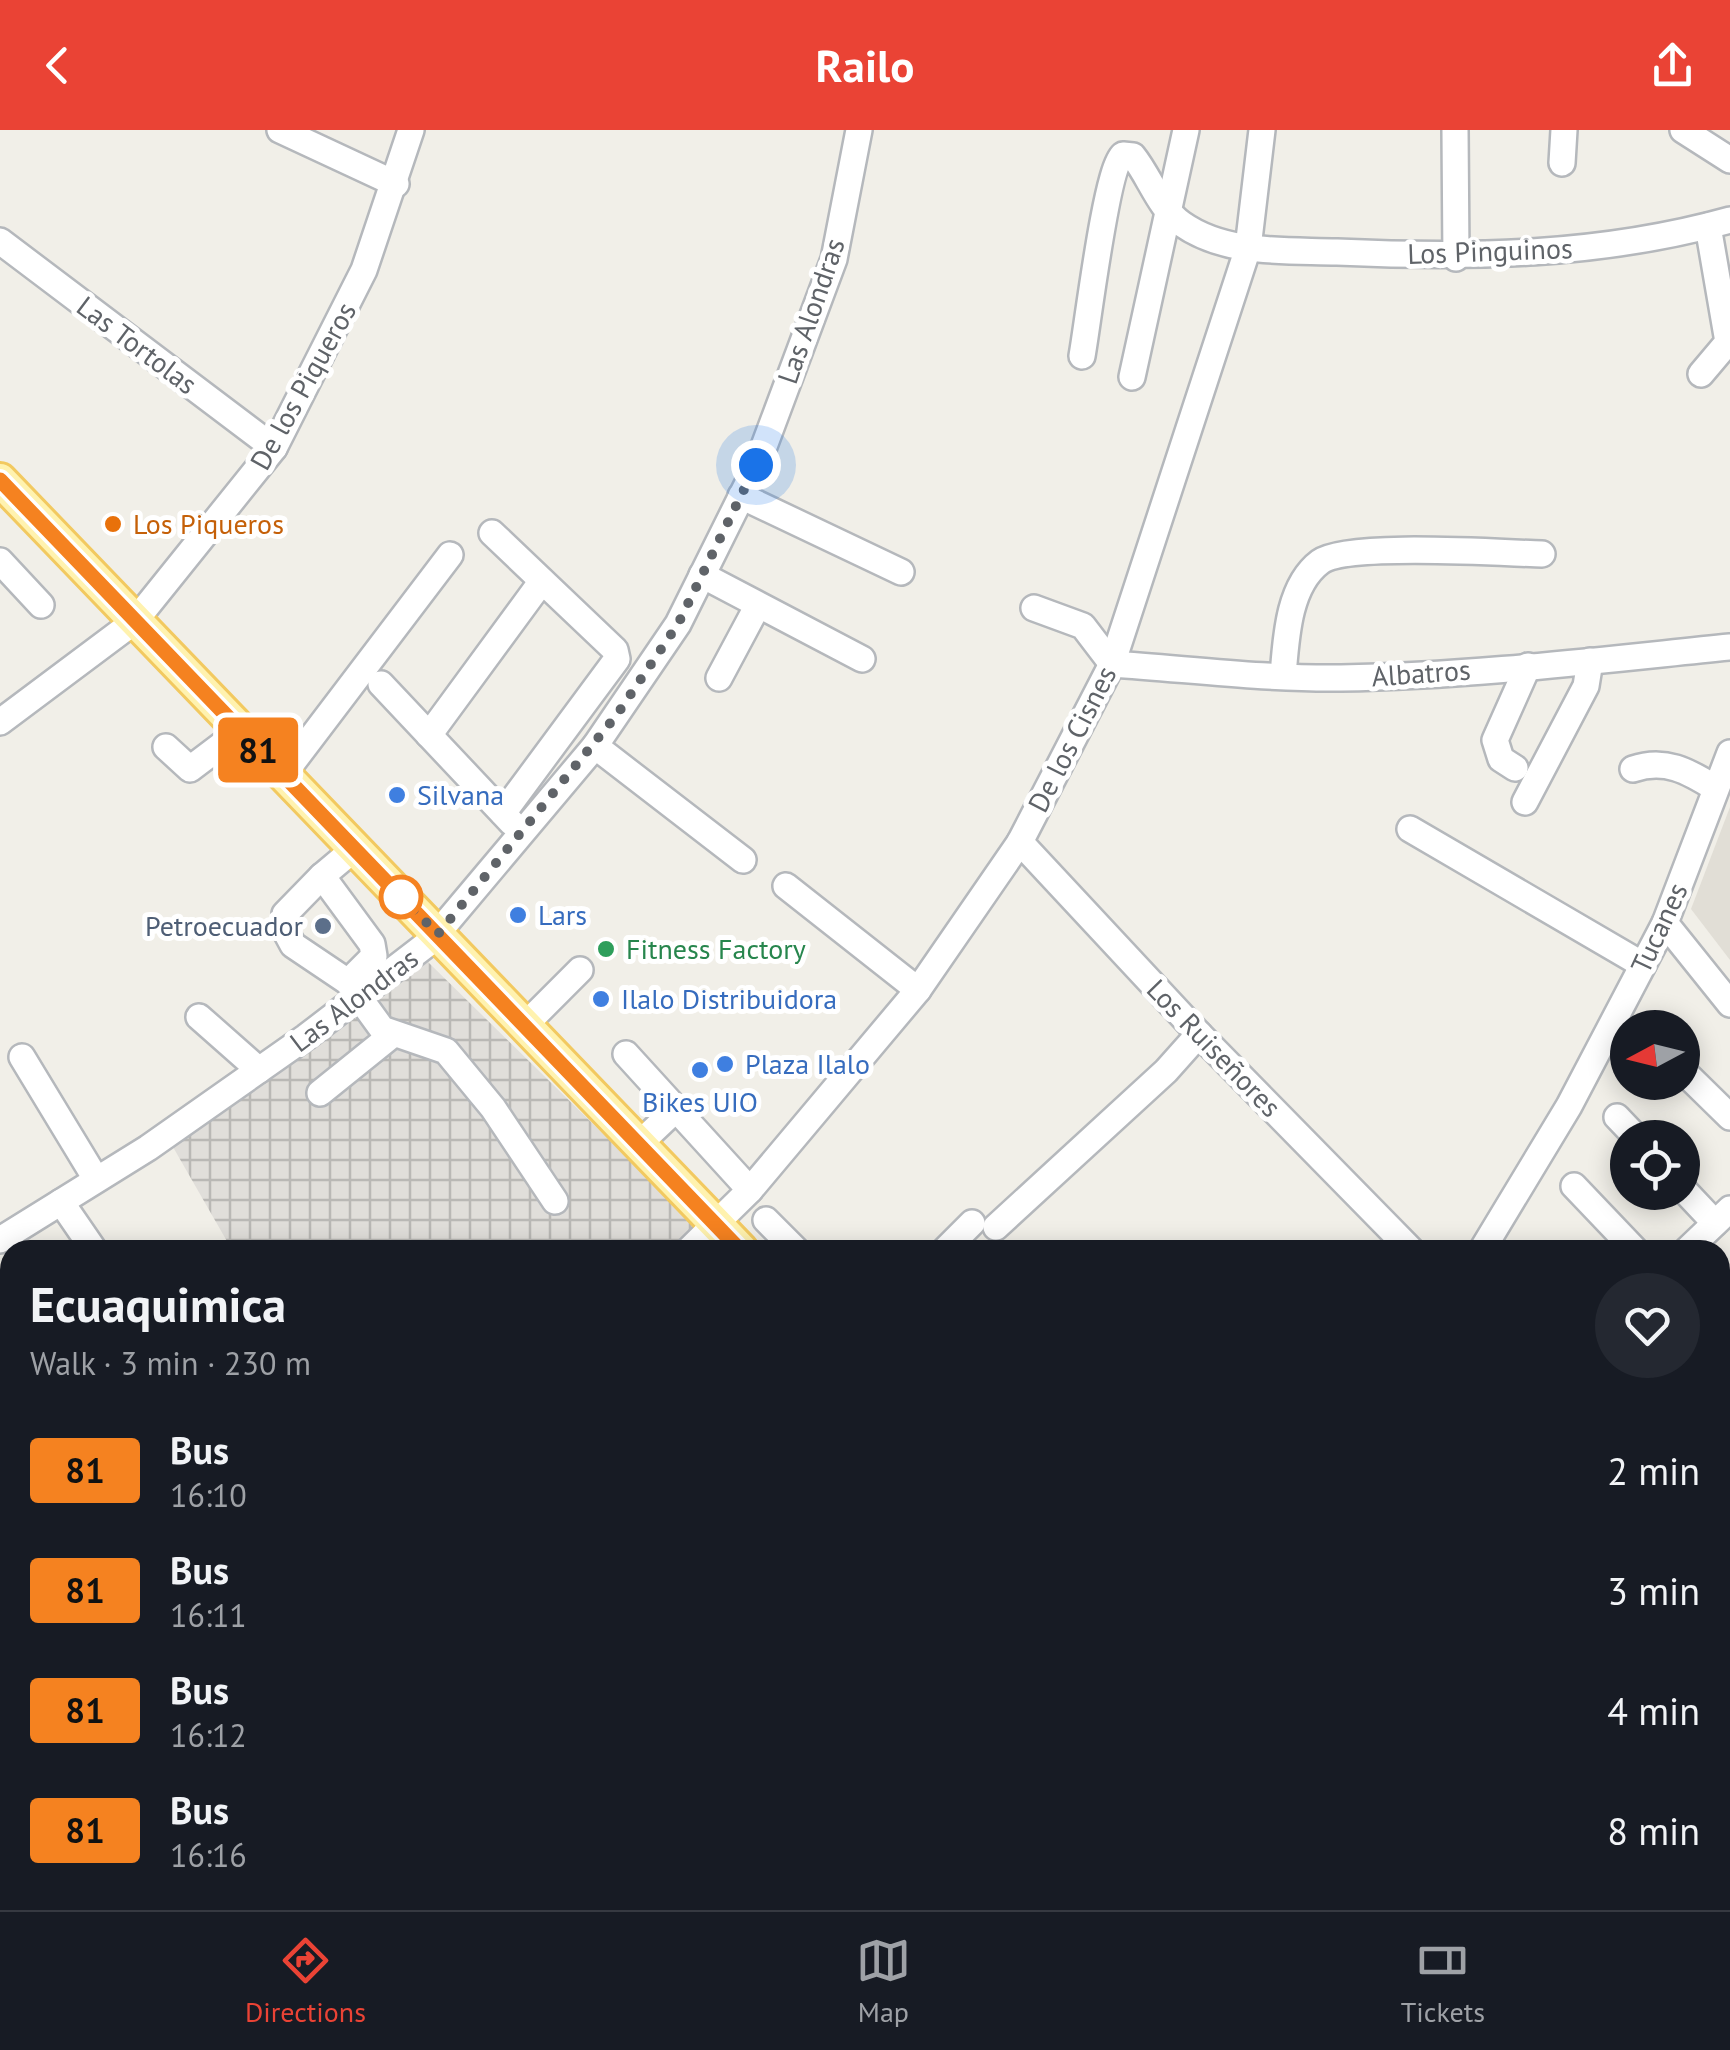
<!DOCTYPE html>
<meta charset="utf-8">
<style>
:root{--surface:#171b24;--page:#242831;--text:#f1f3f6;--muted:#9ea1a6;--line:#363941;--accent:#ea4335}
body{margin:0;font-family:"PT Sans",sans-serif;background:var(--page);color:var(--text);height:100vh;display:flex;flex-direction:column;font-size:38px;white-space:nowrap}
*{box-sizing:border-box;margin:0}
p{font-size:32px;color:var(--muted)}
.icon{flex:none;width:55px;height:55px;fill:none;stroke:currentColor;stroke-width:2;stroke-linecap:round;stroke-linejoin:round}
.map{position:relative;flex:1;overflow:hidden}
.details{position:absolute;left:0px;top:1110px;width:1730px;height:670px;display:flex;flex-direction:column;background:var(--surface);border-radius:30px 30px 0 0;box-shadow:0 5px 25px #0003}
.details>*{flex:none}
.badge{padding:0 20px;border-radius:8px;font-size:35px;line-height:65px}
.needle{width:65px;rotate:263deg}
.buttons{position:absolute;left:1610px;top:880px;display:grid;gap:20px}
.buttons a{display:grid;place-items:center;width:90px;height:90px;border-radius:50%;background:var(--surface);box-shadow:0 5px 25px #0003;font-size:50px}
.you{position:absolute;width:50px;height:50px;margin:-25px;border:8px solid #fff;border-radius:50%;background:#1a73e8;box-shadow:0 0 0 15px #1a73e833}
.map>.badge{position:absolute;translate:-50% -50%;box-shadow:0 0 0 5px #fff}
.round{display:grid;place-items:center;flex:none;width:105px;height:105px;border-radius:52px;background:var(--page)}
.overview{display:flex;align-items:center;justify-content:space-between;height:170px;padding:0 30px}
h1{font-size:48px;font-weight:700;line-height:75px}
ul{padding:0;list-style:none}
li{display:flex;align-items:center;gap:30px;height:120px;padding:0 30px}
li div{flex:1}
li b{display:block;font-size:38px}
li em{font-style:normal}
li .badge{min-width:110px;font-weight:700;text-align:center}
header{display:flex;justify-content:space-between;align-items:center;height:130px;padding:0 30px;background:var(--accent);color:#fff;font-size:45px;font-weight:700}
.menu{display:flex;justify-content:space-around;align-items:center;height:140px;border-top:2px solid var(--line);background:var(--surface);font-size:28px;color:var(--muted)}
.menu a{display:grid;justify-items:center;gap:5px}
.menu .current{color:var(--accent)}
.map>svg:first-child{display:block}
.industrial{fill:url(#industrial-grid)}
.education{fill:#e1ded6}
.park{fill:url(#park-tufts)}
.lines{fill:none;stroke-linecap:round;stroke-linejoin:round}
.minor-casing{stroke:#b5b8bc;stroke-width:30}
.major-casing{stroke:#f2c960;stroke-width:38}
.minor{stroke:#fff;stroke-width:25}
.major{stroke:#fff2af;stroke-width:32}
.line-casing{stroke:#fff;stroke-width:22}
.line{stroke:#f58220;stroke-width:15}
.walk{stroke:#5f6368;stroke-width:10;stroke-dasharray:0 18}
.food-dot{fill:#e8710a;stroke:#fff;stroke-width:4}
.shop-dot{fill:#3f7fe0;stroke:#fff;stroke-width:4}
.stop-dot{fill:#fff;stroke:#f58220;stroke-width:5}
.service-dot{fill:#5c6f8a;stroke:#fff;stroke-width:4}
.leisure-dot{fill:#2e9e5b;stroke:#fff;stroke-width:4}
.labels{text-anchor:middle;stroke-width:10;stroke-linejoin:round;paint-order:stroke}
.street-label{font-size:28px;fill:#5f6368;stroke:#fff}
.food-label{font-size:28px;fill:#c56008;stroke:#fff;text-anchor:start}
.shop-label{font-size:28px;fill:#366cbe;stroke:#fff;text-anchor:start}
.service-label{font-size:28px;fill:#4e5e75;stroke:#fff;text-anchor:end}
.leisure-label{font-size:28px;fill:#27864d;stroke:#fff;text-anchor:start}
</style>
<header><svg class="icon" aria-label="back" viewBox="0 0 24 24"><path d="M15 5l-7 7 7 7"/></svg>Railo<svg class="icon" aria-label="share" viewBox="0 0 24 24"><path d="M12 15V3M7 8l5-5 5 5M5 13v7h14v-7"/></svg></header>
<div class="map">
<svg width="1730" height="1780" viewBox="0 0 1730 1780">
<defs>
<pattern id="industrial-grid" width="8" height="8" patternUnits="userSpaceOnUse" patternTransform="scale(2.5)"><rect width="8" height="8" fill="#e0deda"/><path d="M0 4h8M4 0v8" fill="none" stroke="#b9b8b5"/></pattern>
<pattern id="park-tufts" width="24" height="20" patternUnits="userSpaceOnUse" patternTransform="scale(2.5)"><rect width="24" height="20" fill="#c5e8c5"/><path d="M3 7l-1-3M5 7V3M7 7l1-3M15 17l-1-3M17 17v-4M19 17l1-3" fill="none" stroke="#a3c0a4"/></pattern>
</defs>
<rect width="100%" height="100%" fill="#f1efe8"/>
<path class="industrial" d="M428,832l270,265 -28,23h-438l-59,-103z"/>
<path class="education" d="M1730,677v153l-39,-51z"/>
<path class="park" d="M1133,1770h199l-10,10h-179z"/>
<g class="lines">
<g class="minor-casing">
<g id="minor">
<path d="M280,0l116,54"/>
<path d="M1455,0l1,128"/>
<path d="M1683,0l47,30"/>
<path d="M1562,33l2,-33"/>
<path d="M0,111l274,207"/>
<path d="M1082,226c6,-33 24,-187 41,-201l10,1c17,21 26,52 49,68 44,31 104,26 155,28 133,6 264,4 393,-32"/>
<path d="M1701,244l27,-32 -20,-116"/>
<path d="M1132,247l54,-247"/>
<path d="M741,366l160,76"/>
<path d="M492,403l123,117 2,9 -114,154"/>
<path d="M0,431l41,44"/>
<path d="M702,445l160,84"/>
<path d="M1034,478l49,18 29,38c76,5 153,15 229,14 130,-2 260,-18 389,-31"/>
<path d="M1283,546c3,-37 5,-90 37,-114 26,-20 182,-9 222,-8"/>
<path d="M719,548l39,-73"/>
<path d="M381,554l131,139"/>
<path d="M0,592l135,-101 139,-173 90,-178 47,-140"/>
<path d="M429,605l113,-154"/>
<path d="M595,616l148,114"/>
<path d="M166,617l24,22 41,-31"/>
<path d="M1515,638l-14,-9 -6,-19 33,-74"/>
<path d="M1633,639c32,-11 55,2 82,19"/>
<path d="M283,645l167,-220"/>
<path d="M1525,672l61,-116 4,-25"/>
<path d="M1410,699l233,136"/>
<path d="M1020,712l179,192 212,216"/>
<path d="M347,725l-25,21 50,68 2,12 -26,26"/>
<path d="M322,746l-37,38 1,18 7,13 55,37 34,47 64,22 47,57 62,93"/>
<path d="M786,756l132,104"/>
<path d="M1665,793l65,81"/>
<path d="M199,887l60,53"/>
<path d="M524,896l56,-56"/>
<path d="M626,924l124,136"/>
<path d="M22,927l74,122"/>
<path d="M1682,940l48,47"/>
<path d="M320,963l72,-58"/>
<path d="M1617,987l20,21"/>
<path d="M638,1015l38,-36"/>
<path d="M1574,1056l61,64"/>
<path d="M1682,1058l33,35"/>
<path d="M61,1072l33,48"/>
<path d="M766,1090l30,30"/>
<path d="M996,1097l170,-156 33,-37"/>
<path d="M0,1110l148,-92 158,-111 125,-96 164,-195 83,-122 79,-159 77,-206 25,-129"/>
<path d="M689,1120l61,-60 168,-200 102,-148 92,-178 136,-416 14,-118"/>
<path d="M945,1120l27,-27"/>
<path d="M1482,1120l87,-144 96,-183 65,-170"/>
<path d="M1687,1120l43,-41"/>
<path d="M1720,1444l10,11"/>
<path d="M0,1608l10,-16"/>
<path d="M621,1780l10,-10"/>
<path d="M994,1780l11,-10"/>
</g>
</g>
<g class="major-casing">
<g id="major">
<path d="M0,350l741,770"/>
<path d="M1363,1770l9,10"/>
</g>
</g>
<use href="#minor" class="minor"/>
<use href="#major" class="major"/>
</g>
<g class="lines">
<g class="line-casing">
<path id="line" d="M0,350l740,770"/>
</g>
<use href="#line" class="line"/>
<path class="walk" d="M401,767l37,37 178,-218 62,-92 78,-159"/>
</g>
<circle class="food-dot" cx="113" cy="394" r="10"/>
<g class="shop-dot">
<circle cx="397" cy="665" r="10"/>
<circle cx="518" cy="785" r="10"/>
<circle cx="601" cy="869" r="10"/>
<circle cx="725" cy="934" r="10"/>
<circle cx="700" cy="940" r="10"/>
</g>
<circle class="stop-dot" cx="401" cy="767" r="20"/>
<circle class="service-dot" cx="323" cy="796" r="10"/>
<circle class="leisure-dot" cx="606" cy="819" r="10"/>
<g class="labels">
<g class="street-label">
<text transform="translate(1490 121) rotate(-2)" y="10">Los Pinguinos</text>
<text transform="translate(811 181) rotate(-71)" y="10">Las Alondras</text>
<text transform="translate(137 215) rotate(37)" y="10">Las Tortolas</text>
<text transform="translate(303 256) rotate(-61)" y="10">De los Piqueros</text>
<text transform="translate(1421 543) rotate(-4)" y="10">Albatros</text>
<text transform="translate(1072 609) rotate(-63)" y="10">De los Cisnes</text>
<text transform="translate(1659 798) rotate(-65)" y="10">Tucanes</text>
<text transform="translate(354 870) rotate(-37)" y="10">Las Alondras</text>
<text transform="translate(1214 918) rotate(46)" y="10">Los Ruiseñores</text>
</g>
<g class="food-label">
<text x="133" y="404">Los Piqueros</text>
</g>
<g class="shop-label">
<text x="417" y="675">Silvana</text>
<text x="538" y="795">Lars</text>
<text x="621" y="879">Ilalo Distribuidora</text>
<text x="745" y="944">Plaza Ilalo</text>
<text x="700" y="982" text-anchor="middle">Bikes UIO</text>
</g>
<g class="service-label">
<text x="303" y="806">Petroecuador</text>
</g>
<g class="leisure-label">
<text x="626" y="829">Fitness Factory</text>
</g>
</g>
</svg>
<div class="buttons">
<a><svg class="needle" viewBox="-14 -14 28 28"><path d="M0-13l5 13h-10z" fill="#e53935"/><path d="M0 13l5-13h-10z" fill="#9ea1a6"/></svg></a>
<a><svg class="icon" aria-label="locate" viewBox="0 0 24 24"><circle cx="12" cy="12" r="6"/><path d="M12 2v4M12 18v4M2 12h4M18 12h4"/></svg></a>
</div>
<div class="you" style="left:756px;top:335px"></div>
<b class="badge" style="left:258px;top:620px;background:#f58220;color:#111">81</b>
<section class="details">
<div class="overview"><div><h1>Ecuaquimica</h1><p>Walk · 3 min · 230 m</p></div><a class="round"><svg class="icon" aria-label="heart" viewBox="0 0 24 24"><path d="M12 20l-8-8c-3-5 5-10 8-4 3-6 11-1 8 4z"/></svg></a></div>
<ul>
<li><span class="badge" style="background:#f58220;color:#111">81</span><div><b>Bus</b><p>16:10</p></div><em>2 min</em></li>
<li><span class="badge" style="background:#f58220;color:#111">81</span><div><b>Bus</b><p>16:11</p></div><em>3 min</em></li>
<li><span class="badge" style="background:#f58220;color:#111">81</span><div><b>Bus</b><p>16:12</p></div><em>4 min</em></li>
<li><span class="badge" style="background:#f58220;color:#111">81</span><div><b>Bus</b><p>16:16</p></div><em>8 min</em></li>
</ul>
</section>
</div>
<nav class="menu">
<a class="current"><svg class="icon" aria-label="directions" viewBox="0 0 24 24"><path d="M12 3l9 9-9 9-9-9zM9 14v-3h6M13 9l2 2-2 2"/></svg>Directions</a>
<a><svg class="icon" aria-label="map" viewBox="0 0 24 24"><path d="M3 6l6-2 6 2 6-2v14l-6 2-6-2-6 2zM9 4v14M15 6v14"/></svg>Map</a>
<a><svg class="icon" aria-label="tickets" viewBox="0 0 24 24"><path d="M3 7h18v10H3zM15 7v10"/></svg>Tickets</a>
</nav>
